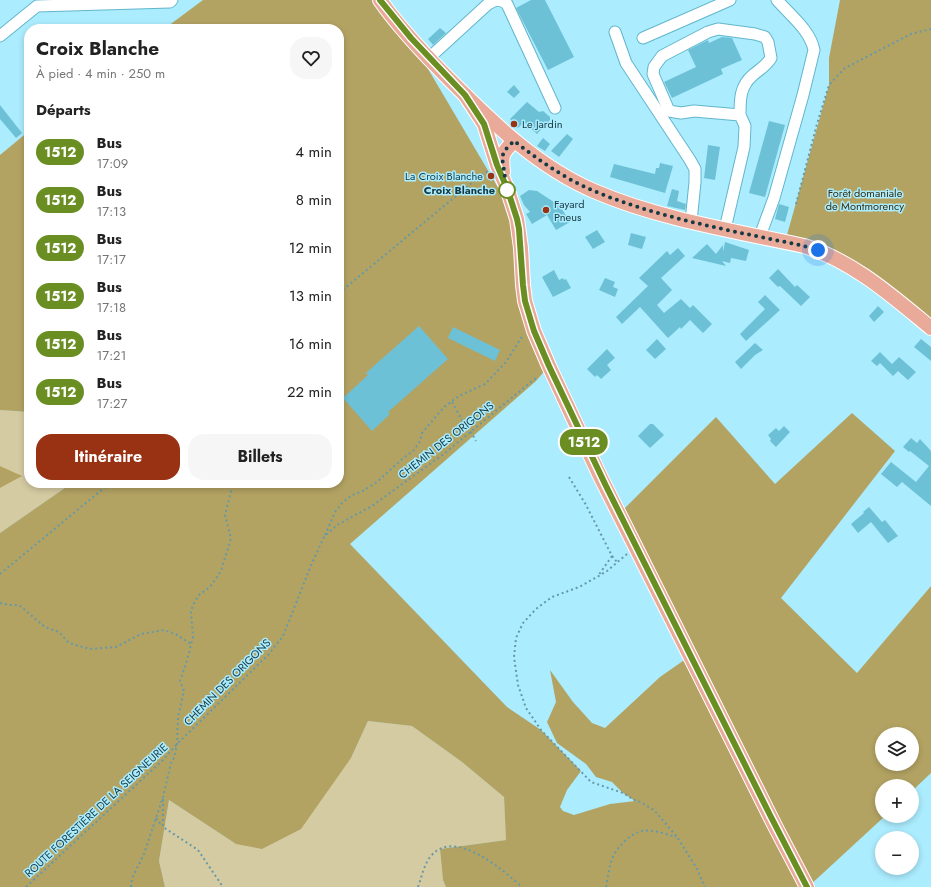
<!DOCTYPE html>
<html lang="fr">
<meta charset="utf-8">
<style>
:root{--surface:#fff;--page:#f6f6f6;--text:#222;--muted:#767676;--accent:#993213}
body{margin:0;font-family:Jost,sans-serif;background:var(--page);color:var(--text);height:100vh;display:flex;flex-direction:column;font-size:15px;white-space:nowrap}
*{box-sizing:border-box;margin:0}
p{font-size:13px;color:var(--muted)}
.icon{flex:none;width:22px;height:22px;fill:none;stroke:currentColor;stroke-width:2;stroke-linecap:round;stroke-linejoin:round}
.map{position:relative;flex:1;overflow:hidden}
.side{position:absolute;left:24px;top:24px;width:320px;height:464px;display:flex;flex-direction:column;background:var(--surface);border-radius:16px;box-shadow:0 2px 6px #0003}
.side>*{flex:none}
.badge{padding:0 8px;border-radius:13px;font-size:14px;line-height:26px}
.tools{position:absolute;left:875px;top:727px;display:grid;gap:8px}
.tools a{display:grid;place-items:center;width:44px;height:44px;border-radius:50%;background:var(--surface);box-shadow:0 2px 6px #0003;font-size:20px}
.you{position:absolute;width:20px;height:20px;margin:-10px;border:3px solid #fff;border-radius:50%;background:#1a73e8;box-shadow:0 0 0 6px #1a73e833}
.map>.badge{position:absolute;translate:-50% -50%;box-shadow:0 0 0 2px #fff}
h2{padding:0 12px;font-size:15px;line-height:36px}
.round{display:grid;place-items:center;flex:none;width:42px;height:42px;border-radius:16px;background:var(--page)}
.overview{display:flex;align-items:center;justify-content:space-between;height:68px;padding:0 12px}
h1{font-size:19px;font-weight:700;line-height:30px}
.action{display:flex;gap:8px;margin-top:auto;padding:8px 12px}
.action a{flex:1;height:46px;border-radius:16px;background:var(--accent);color:#fff;font-size:16px;font-weight:700;line-height:46px;text-align:center}
.action a+a{background:var(--page);color:var(--text)}
ul{padding:0;list-style:none}
li{display:flex;align-items:center;gap:12px;height:48px;padding:0 12px}
li div{flex:1}
li b{display:block;font-size:15px}
li em{font-style:normal}
li .badge{min-width:44px;font-weight:700;text-align:center}
.map>svg:first-child{display:block}
.green{fill:#d5cba2}
.forest{fill:#b3a363;fill-rule:evenodd}
.building{fill:#6dc1d6}
.lines{fill:none;stroke-linecap:round;stroke-linejoin:round}
.minor-casing{stroke:#62b6cc;stroke-width:13}
.major-casing{stroke:#fff;stroke-width:16}
.path{stroke:#6699a7;stroke-width:2;stroke-dasharray:2 3;stroke-linecap:butt}
.minor{stroke:#fff;stroke-width:11}
.major{stroke:#eaaa99;stroke-width:14}
.line-casing{stroke:#fff;stroke-width:9}
.line{stroke:#6b8e23;stroke-width:6}
.walk{stroke:#163a43;stroke-width:4;stroke-dasharray:0 7.2}
.poi-dot{fill:#993213;stroke:#abecfe;stroke-width:1.5}
.stop-dot{fill:#fff;stroke:#6b8e23;stroke-width:2}
.labels{text-anchor:middle;stroke-width:3;stroke-linejoin:round;paint-order:stroke}
.poi-label{font-size:11px;fill:#163a43;stroke:#abecfe;text-anchor:start}
.stop-label{font-size:11px;font-weight:bold;fill:#163a43;stroke:#abecfe;text-anchor:end}
.park-label{font-size:11px;fill:#342d0f;stroke:#abecfe}
.street-label{font-size:11px;fill:#163a43;stroke:#abecfe}
</style>
<div class="map">
<svg width="931" height="887" viewBox="0 0 931 887">
<rect width="100%" height="100%" fill="#abecfe"/>
<g class="green">
<path d="M0,410l29,2v71h43l-72,50z"/>
<path d="M368,721l44,5 50,36 42,35 2,43 -66,9 3,31 3,7h-281l-6,-26 10,-61 67,44 115,-86z"/>
</g>
<g class="forest">
<path d="M203,0h177l28,35 98,166 24,118 19,47 -13,15 -186,163 157,163 34,23 40,41 -14,19 -7,17 3,4 11,4 36,-11 25,-3 -12,-8 -11,-11 -16,-5 -10,-13 -29,-21 -10,-21 9,-20 -6,-32 23,32 19,21 13,5 55,-51 30,-21 -68,-145 94,-94 59,67 77,-71 43,38 -114,147 76,75 74,-87v187l-19,18v-5h-30v30h3l-77,71h-362l-3,-7 -3,-31 66,-9 -2,-43 -42,-35 -50,-36 -44,-5 -17,37 -50,71 -39,20 -26,-5 -67,-44 -10,61 6,26h-165v-354l72,-50h267v-454h-175zM882,734h30v30h-30z"/>
<path d="M840,0h91v329l-91,-69 -55,-18 44,-157v-27z"/>
<path d="M29,131v281l-29,-2v-255z"/>
<path d="M0,466l22,10 -22,12z"/>
</g>
<g class="building">
<path d="M531,0h14l29,57 -26,13 -32,-62z"/>
<path d="M440,28l6,5 -13,12 -5,-6z"/>
<path d="M722,37l10,1 10,22 -21,9 2,5 -51,24 -8,-16 32,-15 -8,-17 20,-10 1,3z"/>
<path d="M514,85l6,7 -6,6 -7,-6z"/>
<path d="M527,102l12,10 4,-1 7,6v3l-13,14 -13,-12 -6,6 -8,-9z"/>
<path d="M0,105l22,28 -6,5 -16,-19z"/>
<path d="M769,121l16,4 -20,72 -16,-4z"/>
<path d="M567,134l6,5 -14,18 -8,-6z"/>
<path d="M543,138l7,6 -5,7 -8,-5z"/>
<path d="M708,145l12,2 -5,33 -11,-2z"/>
<path d="M660,163l13,3 -8,27 -55,-16 4,-13 41,10 1,-6h3z"/>
<path d="M672,189l7,2 -2,10 9,3 -1,6 -18,-4z"/>
<path d="M529,190l8,1 23,15 10,16 -14,8 -9,-15 -15,9 -6,-10 4,-2 -6,-7 -4,-9z"/>
<path d="M779,204l10,3 -4,15 -10,-3z"/>
<path d="M597,230l8,12 -12,7 -8,-12z"/>
<path d="M631,233l15,4 -4,12 -14,-4z"/>
<path d="M725,242l24,8 -3,11 -15,-3 -1,5 -8,-2 4,5 -34,-8 15,-14 9,10 7,-9v7z"/>
<path d="M678,248l7,8 -24,22 11,12 -15,15 7,8 17,-14 9,9 3,-3 19,19 -9,9 -13,-13 -9,9 -1,-2 -12,11 -28,-31 -18,17 -6,-7 32,-31 -9,-8 28,-27 3,4z"/>
<path d="M778,269l17,18 2,-2 13,12 -9,9 -21,-20 -2,1 -9,-9z"/>
<path d="M554,270l5,10 4,-2 1,2 2,-1 5,9 -18,9 -11,-20z"/>
<path d="M605,278l10,4 -2,5 5,2 -3,8 -16,-7z"/>
<path d="M765,295l15,15 -34,31 -6,-7 25,-25 -7,-7z"/>
<path d="M878,306l6,6 -10,10 -5,-6z"/>
<path d="M419,326l29,33 -60,53 2,2 -18,17 -29,-33 25,-23 -2,-2z"/>
<path d="M453,327l47,23 -5,11 -47,-23z"/>
<path d="M657,339l9,10 -11,10 -9,-9z"/>
<path d="M921,339l10,8v14l-17,-14z"/>
<path d="M755,343l8,7 -8,5 -14,14 -6,-7z"/>
<path d="M607,349l8,9 -8,7 4,5 -10,9 -4,-4 -2,2 -8,-8z"/>
<path d="M880,352l12,12 7,-7 17,15 -8,8 -10,-9 -5,5 -13,-13 -3,3 -6,-5z"/>
<path d="M650,424h3l11,11 -14,13 -12,-12z"/>
<path d="M784,426l6,6 -14,15 -6,-6 1,-2 -3,-4 8,-7 3,3z"/>
<path d="M911,438l6,5 3,-4 11,12v55l-29,-24 -5,5 -16,-13 10,-12 25,20 13,-16 -19,-15 -1,1 -6,-5z"/>
<path d="M869,507l13,15 3,-2 13,16 -10,7 -17,-21 -13,11 -7,-9 13,-11 -1,-1z"/>
</g>
<g class="lines">
<g class="minor-casing">
<g id="minor">
<path d="M497,0l5,1 5,3 48,104"/>
<path d="M615,32l11,31 64,97 5,9v13l-4,40"/>
<path d="M0,36l37,-30 133,-4 2,-2"/>
<path d="M643,38l87,-38"/>
<path d="M429,58l59,-54 8,-4"/>
<path d="M725,229l19,-82 1,-21 -5,-11 -46,-4 -13,2 -12,-2 -16,-37 1,-7 8,-11 46,-24 10,-3 37,5 10,3 3,5 3,16c-5,8 -11,11 -18,17 -13,11 -13,24 -13,40"/>
<path d="M760,236l14,-38 29,-103 11,-45c-4,-20 -24,-35 -37,-50"/>
</g>
</g>
<g class="major-casing">
<g id="major">
<path d="M380,0c20,29 47,57 71,81 43,43 87,86 143,110 65,28 141,40 210,55 49,15 88,50 127,82"/>
<path d="M465,95l19,29 13,41 10,23 10,31 4,29 2,37 2,16 9,30 15,35 50,108 177,354 31,59"/>
<path d="M503,172c-2,-17 -1,-19 11,-31"/>
</g>
</g>
<g class="path">
<path d="M796,204l21,-80 12,-39 16,-17 66,-34 20,-5"/>
<path d="M339,293l140,-116 9,-6"/>
<path d="M452,402l11,20 8,10 5,9"/>
<path d="M569,477l17,28 26,51 -14,20"/>
<path d="M325,535l10,-23 7,-9 10,-8 11,-4 14,-9 24,-22 13,-10 6,-9 2,-8 22,-26 15,-11 26,-12 21,-22 17,-27"/>
<path d="M627,554l-20,17 -10,6 -18,10 -27,10 -16,12 -13,14 -7,15 -2,19 4,28 8,23 15,22 50,52 32,11 13,8 5,1 14,9 22,26 19,30 9,20"/>
<path d="M612,556l5,6"/>
<path d="M0,574l110,-91"/>
<path d="M0,603l9,2h10l26,22 14,5 10,11 21,6 26,-2 25,-13 23,-4 13,5 14,9"/>
<path d="M163,799v28l35,23 25,37"/>
<path d="M156,818l6,8"/>
<path d="M26,887l138,-128 13,-15 92,-90 14,-18 29,-73 12,-26 13,-12 35,-19 73,-53 92,-76"/>
<path d="M131,887l1,-9 12,-24 19,-57 8,-34 3,-5 3,-14 1,-27 6,-26 -4,-10 6,-17 7,-27 -2,-25 2,-7 6,-10 11,-8 11,-16 10,-33 -6,-23 6,-23 -4,-9"/>
<path d="M418,887c4,-11 6,-23 13,-31 24,-29 73,15 91,31"/>
<path d="M606,887c2,-10 3,-21 7,-30 4,-10 18,-24 29,-26 11,-2 23,3 34,6"/>
</g>
<use href="#minor" class="minor"/>
<use href="#major" class="major"/>
</g>
<g class="lines">
<g class="line-casing">
<path id="line" d="M380,0l31,38 54,57 19,29 13,41 10,23 10,31 2,10 4,56 2,16 9,30 15,35 57,120 164,329 37,72"/>
</g>
<use href="#line" class="line"/>
<path class="walk" d="M507,190l-5,-33 3,-7 9,-9c25,19 51,38 80,50 67,28 140,40 210,55l14,4"/>
</g>
<g class="poi-dot">
<circle cx="514" cy="124" r="4"/>
<circle cx="491" cy="176" r="4"/>
<circle cx="546" cy="210" r="4"/>
</g>
<circle class="stop-dot" cx="507" cy="190" r="8"/>
<g class="labels">
<g class="poi-label">
<text x="522" y="128">Le Jardin</text>
<text x="483" y="180" text-anchor="end">La Croix Blanche</text>
<text x="554" y="208">Fayard<tspan x="554" dy="13">Pneus</tspan></text>
</g>
<g class="stop-label">
<text x="495" y="194">Croix Blanche</text>
</g>
<g class="park-label">
<text x="865" y="197">Forêt domaniale<tspan x="865" dy="13">de Montmorency</tspan></text>
</g>
<g class="street-label">
<text transform="translate(446 440) rotate(-38)" y="4">CHEMIN DES ORIGONS</text>
<text transform="translate(227 682) rotate(-45)" y="4">CHEMIN DES ORIGONS</text>
<text transform="translate(96 810) rotate(-43)" y="4">ROUTE FORESTIÈRE DE LA SEIGNEURIE</text>
</g>
</g>
</svg>
<div class="tools">
<a><svg class="icon" aria-label="layers" viewBox="0 0 24 24"><path d="M12 4l9 5-9 5-9-5zM3 14l9 5 9-5"/></svg></a>
<a>+</a>
<a>−</a>
</div>
<div class="you" style="left:818px;top:250px"></div>
<b class="badge" style="left:584px;top:442px;background:#6b8e23;color:#fff">1512</b>
<section class="side">
<div class="overview"><div><h1>Croix Blanche</h1><p>À pied · 4 min · 250 m</p></div><a class="round"><svg class="icon" aria-label="heart" viewBox="0 0 24 24"><path d="M12 20l-8-8c-3-5 5-10 8-4 3-6 11-1 8 4z"/></svg></a></div>
<h2>Départs</h2>
<ul>
<li><span class="badge" style="background:#6b8e23;color:#fff">1512</span><div><b>Bus</b><p>17:09</p></div><em>4 min</em></li>
<li><span class="badge" style="background:#6b8e23;color:#fff">1512</span><div><b>Bus</b><p>17:13</p></div><em>8 min</em></li>
<li><span class="badge" style="background:#6b8e23;color:#fff">1512</span><div><b>Bus</b><p>17:17</p></div><em>12 min</em></li>
<li><span class="badge" style="background:#6b8e23;color:#fff">1512</span><div><b>Bus</b><p>17:18</p></div><em>13 min</em></li>
<li><span class="badge" style="background:#6b8e23;color:#fff">1512</span><div><b>Bus</b><p>17:21</p></div><em>16 min</em></li>
<li><span class="badge" style="background:#6b8e23;color:#fff">1512</span><div><b>Bus</b><p>17:27</p></div><em>22 min</em></li>
</ul>
<div class="action"><a>Itinéraire</a><a>Billets</a></div>
</section>
</div>
